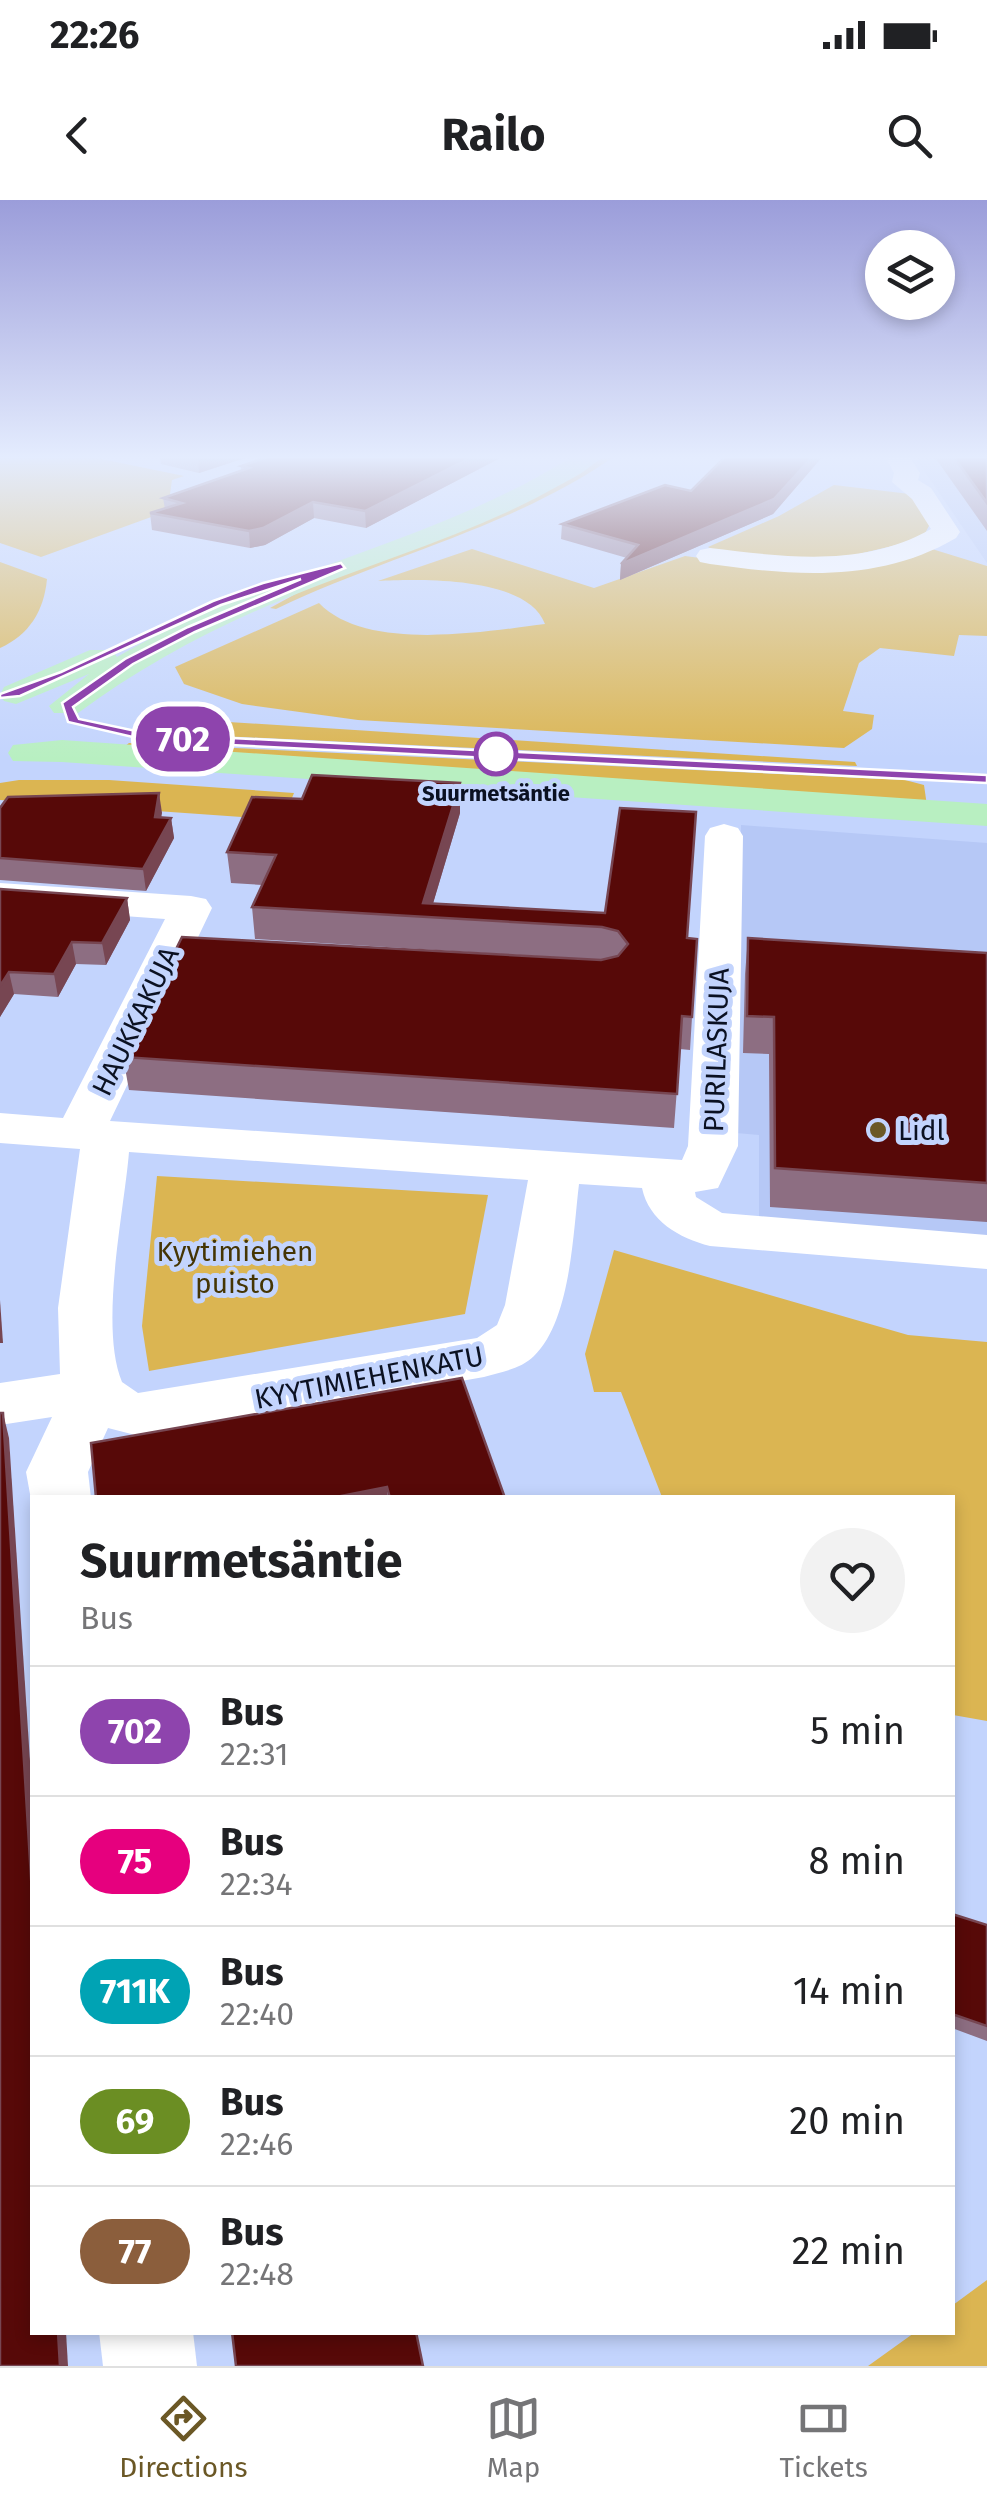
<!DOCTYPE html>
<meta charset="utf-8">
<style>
:root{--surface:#fff;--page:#f2f2f2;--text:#202124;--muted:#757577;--line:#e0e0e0;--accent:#6b5826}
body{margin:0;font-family:"Fira Sans",sans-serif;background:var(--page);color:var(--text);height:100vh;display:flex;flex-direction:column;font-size:38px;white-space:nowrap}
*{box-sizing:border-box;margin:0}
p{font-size:32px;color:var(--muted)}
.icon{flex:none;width:55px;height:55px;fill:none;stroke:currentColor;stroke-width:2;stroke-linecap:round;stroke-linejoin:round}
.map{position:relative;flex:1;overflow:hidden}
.panel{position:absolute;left:30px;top:1295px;width:925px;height:840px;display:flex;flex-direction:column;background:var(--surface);border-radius:0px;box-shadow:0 5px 15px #0003}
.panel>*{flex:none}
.badge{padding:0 20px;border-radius:32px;font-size:35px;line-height:65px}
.buttons{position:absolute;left:865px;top:30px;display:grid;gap:20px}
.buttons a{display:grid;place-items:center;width:90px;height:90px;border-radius:50%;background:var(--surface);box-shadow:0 5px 15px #0003;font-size:50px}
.map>.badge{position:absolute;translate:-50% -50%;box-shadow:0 0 0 5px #fff}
.round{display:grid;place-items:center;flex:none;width:105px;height:105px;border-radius:52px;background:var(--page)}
.head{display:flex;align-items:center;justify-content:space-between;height:170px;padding:0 50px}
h1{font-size:48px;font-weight:700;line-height:75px}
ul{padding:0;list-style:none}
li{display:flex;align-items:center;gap:30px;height:130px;padding:0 50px;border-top:2px solid var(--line)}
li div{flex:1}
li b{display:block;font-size:38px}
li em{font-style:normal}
li .badge{min-width:110px;font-weight:700;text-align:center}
.status{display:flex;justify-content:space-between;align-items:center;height:70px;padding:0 50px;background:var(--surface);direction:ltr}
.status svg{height:28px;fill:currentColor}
header{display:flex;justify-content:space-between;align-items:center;height:130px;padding:0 50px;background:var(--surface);font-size:45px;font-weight:700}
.dock{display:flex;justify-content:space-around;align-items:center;height:140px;border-top:2px solid var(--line);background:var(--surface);font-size:28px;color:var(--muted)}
.dock a{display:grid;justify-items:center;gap:5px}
.dock .on{color:var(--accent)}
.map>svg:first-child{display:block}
.built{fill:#b6c8f6}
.green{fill:#dbb552}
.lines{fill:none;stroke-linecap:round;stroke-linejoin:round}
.minor{fill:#fff;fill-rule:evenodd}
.major{fill:#b8efc1;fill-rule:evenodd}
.wall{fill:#8d6e82}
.shaded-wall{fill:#774652}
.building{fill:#570908;stroke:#774652;stroke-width:2.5}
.line{fill:#8e44ad;stroke:#fff;stroke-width:2.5}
.stop-dot{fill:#fff;stroke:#8e44ad;stroke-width:5}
.poi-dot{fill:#6b5826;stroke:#c3d4fd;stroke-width:4}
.labels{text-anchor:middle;stroke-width:10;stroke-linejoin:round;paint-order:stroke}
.far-stop-label{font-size:22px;font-weight:bold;fill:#0b1122;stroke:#c3d4fd}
.street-label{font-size:28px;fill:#0b1122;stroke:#c3d4fd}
.poi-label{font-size:28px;fill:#0b1122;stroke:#c3d4fd;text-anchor:start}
.park-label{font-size:28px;fill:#453503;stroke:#c3d4fd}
</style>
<div class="status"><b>22:26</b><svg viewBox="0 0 49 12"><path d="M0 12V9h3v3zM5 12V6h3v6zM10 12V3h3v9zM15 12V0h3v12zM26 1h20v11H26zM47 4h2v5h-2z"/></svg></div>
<header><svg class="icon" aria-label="back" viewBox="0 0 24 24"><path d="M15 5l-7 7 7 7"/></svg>Railo<svg class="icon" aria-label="search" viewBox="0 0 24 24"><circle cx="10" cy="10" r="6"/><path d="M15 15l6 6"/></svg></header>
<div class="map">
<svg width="987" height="2166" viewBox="0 0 987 2166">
<rect width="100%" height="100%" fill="#c3d4fd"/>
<g class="built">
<path d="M914,256h73v107z"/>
<path d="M741,625l246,18v395l-228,-17v-86l-23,-2z"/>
</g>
<g class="green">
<path d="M0,256h87l97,20 -12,4 -2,14 28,6 -157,57 -41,-14z"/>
<path d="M606,256h9c-103,72 -227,99 -339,153l-6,-1 31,-17 218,-85z"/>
<path d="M834,285l76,9 20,30 -8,15 -97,23 -103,-7 -14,-8 71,-31z"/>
<path d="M472,349l122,39 91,-32 83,11 62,1 82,-10 20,-9 55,17v70l-28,-1 -5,21 -74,-8 -21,15 -16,48 31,4 -2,14 -28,19 -486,-28 -116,-16 -58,-20 -9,-17 144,-64c47,49 164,29 226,21 -18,-48 -125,-45 -167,-43z"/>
<path d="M0,362l47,17c-3,32 -18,56 -47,69z"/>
<path d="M166,518l689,44 2,4 -657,-31 -56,-6z"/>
<path d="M129,543l776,37 19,5 3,21 -807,-56z"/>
<path d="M19,580h90l185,13 -11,27 -283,-20v-17z"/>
<path d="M157,976l331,19 -23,119 -316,57 -7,-45z"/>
<path d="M614,1050l294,85 79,7v379l-34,-6 -1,-217 -290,-1 -41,-105h-27l-9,-38z"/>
<path d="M987,2080v86h-119l46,-33 38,-1 1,-27z"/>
</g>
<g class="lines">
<g class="minor">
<path d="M885,256h24l11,17 -2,7 13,8 29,44 -4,6c-77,45 -161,38 -246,26l-10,-2 -4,-6 4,-6 10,-2c75,9 153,20 221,-19l-19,-30 -20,-17 2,-9z"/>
<path d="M724,624l14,4 5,8 -5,310 -20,42 -23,4 1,5 26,16 265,22v34l-277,-23c-31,-8 -61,-25 -68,-58l-63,-4c-6,49 -8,136 -45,172 -13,13 -33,16 -50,21l-341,60 -35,-9 -20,44 3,26h-59v7l-6,-33 26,-55 -52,8v-42l60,-9 -2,-66 22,-159 -80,-6v-30l63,5 102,-199 -165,-12v-24l191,13 15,3 6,9 -102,213 572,39 6,-14 17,-310 5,-8zM129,952l399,28 -23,125 -8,20 -20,13 -339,55 -16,-11c-23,-56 2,-169 7,-230z"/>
<path d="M99,2132h94l4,34h-94z"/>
</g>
<g class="major">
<path d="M573,256h28c-10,13 -28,22 -43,30 -86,49 -183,75 -274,113 -74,30 -142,67 -206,114h-24l-5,-7 40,-32 -73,30 -12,-3 -4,-6 4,-8 86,-37h22l5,7c145,-85 316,-112 456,-201z"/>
<path d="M62,540l925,64v22l-925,-64 -49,-1 -5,-8 5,-8z"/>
</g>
</g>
<g class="wall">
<path d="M160,256h91l-52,17 -38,-9z"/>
<path d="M271,256h233l-138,72 -52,-10 -49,27 -15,3 -98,-18 -2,-17 15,-4 -2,-11 78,-27v-5z"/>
<path d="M726,256h97l-50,58 -153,66 1,-16 6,-6 -66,-19 1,-15 129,-33z"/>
<path d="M934,256h53v75z"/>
<path d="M460,583v30l-27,90 254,35 5,79 -2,33 -10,-1 -6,79 -545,-38 -6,-33 480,-97 -348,-21 -3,-32 10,-22 -31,-2 -4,-31 75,-53z"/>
<path d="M159,593l2,24 10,1 3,20 -28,53 -146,-11v-72z"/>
<path d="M0,689l127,9 3,22 -24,45 -30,-1 -18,33 -44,-3 -14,23z"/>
<path d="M748,738l239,15v269l-217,-15 -1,-153 -26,-1 2,-79z"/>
<path d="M952,1714l35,11v116l-35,-13z"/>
</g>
<g class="shaded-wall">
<path d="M202,256h49l-52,17 -1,-16z"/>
<path d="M474,256h30l-138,72 -1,-17z"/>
<path d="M813,256h10l-50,58 -153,66 1,-16z"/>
<path d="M313,302l1,16 -49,27 -15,3 -1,-17z"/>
<path d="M460,583v30l-31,104 -6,-14z"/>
<path d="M159,593l3,20 -4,25 -3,-21z"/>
<path d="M171,618l3,20 -28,53 -3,-22z"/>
<path d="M127,698l3,22 -24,45 -4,-22z"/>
<path d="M72,742l4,22 -18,33 -4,-23z"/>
<path d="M9,772l5,22 -14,23v-31z"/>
<path d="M0,1100l3,43h-3z"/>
<path d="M3,1213l6,25 23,354v102z"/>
<path d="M387,1287l1,11h-57z"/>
<path d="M58,2132h8l2,34h-8z"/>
</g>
<g class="building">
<path d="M271,256h203l-109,55 -52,-9 -50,26 -14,3 -99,-18 32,-10 -19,-5 86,-30 -8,-2z"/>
<path d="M726,256h87l-39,43 -153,65 17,-19 -76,-21 103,-39 26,6z"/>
<path d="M953,256h34v47z"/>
<path d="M312,575l148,8 -37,120 182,10 15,-105 76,4 -9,126 10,1 -5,78 -10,-1 -5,78 -554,-37 59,-120 419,23 17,-4 10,-12 -10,-13 -16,-4 -350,-20 24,-52 -49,-3 25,-55 50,2z"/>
<path d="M159,593l-4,24 16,1 -28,51 -143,-11v-50l8,-11z"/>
<path d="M0,689l127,9 -25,45 -30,-1 -18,32 -45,-2 -9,14z"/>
<path d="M748,738l239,15v230l-212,-15 -1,-151 -27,-1z"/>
<path d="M462,1178l43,120h-115l-3,-11 -56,11h-235l-5,-55z"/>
<path d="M0,1213h3l29,481v438h26l2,34h-60z"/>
<path d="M952,1714l35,11v101l-35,-12z"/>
<path d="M232,2132h184l7,34h-187z"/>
</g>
<linearGradient id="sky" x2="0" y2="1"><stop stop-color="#9b9dda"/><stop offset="0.46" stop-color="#e4ecfe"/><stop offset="1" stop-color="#e4ecfe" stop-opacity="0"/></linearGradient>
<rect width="987" height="559" fill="url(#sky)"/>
<path class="line" d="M341,363l4,5 -150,64 -62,32 -60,43 6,12 71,15 837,41v8l-837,-42 -82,-19 -6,-19 63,-44 63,-32 113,-48 -80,26 -201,91 -20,2v-4l61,-22 152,-71 50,-18z"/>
<circle class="stop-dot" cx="496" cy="554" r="20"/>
<circle class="poi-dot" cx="878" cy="930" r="10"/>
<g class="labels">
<g class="far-stop-label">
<text x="496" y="601">Suurmetsäntie</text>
</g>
<g class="street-label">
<text transform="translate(135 821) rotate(-64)" y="10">HAUKKAKUJA</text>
<text transform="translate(716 850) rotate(-88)" y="10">PURILASKUJA</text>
<text transform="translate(369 1177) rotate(-11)" y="10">KYYTIMIEHENKATU</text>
</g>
<g class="poi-label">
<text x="898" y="940">Lidl</text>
</g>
<g class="park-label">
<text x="235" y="1061">Kyytimiehen<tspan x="235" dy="32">puisto</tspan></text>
</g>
</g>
</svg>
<div class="buttons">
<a><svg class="icon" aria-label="layers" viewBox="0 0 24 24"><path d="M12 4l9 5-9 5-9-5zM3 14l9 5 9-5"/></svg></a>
</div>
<b class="badge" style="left:183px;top:539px;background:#8e44ad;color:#fff">702</b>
<section class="panel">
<div class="head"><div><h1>Suurmetsäntie</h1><p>Bus</p></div><a class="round"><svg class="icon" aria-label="heart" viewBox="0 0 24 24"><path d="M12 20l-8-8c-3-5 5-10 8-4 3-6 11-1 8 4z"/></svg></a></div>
<ul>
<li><span class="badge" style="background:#8e44ad;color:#fff">702</span><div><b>Bus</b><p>22:31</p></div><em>5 min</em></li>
<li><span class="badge" style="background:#e6007e;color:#fff">75</span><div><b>Bus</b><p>22:34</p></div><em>8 min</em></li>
<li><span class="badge" style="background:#00a3b4;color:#fff">711K</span><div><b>Bus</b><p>22:40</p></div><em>14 min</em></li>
<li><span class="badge" style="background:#6b8e23;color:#fff">69</span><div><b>Bus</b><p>22:46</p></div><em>20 min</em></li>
<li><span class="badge" style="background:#8b5e3c;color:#fff">77</span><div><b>Bus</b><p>22:48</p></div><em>22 min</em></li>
</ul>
</section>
</div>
<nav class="dock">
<a class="on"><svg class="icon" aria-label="directions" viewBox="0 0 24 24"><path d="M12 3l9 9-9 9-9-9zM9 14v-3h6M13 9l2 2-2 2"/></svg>Directions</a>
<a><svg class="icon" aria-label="map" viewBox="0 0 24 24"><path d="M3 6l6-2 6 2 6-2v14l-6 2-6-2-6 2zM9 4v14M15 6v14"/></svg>Map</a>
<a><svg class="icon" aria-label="tickets" viewBox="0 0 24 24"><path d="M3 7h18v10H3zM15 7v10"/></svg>Tickets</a>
</nav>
